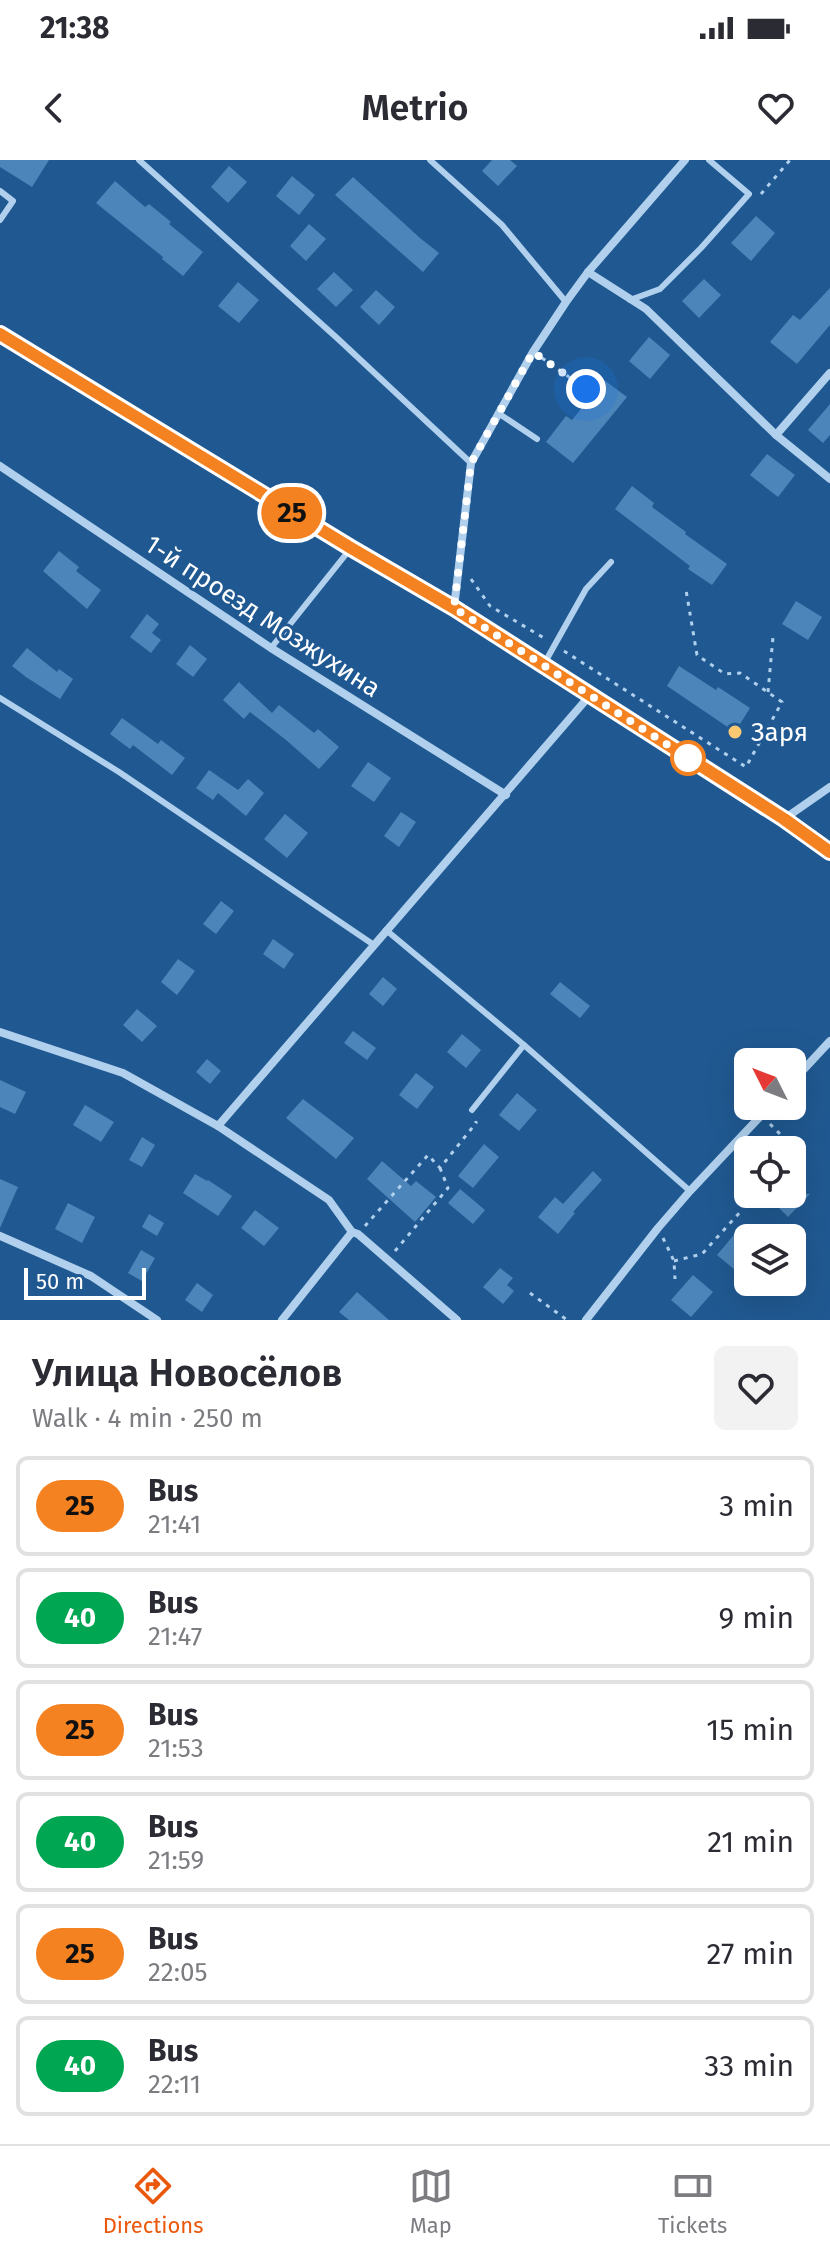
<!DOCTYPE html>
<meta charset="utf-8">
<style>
:root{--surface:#fff;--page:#f2f2f3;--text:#2b2b33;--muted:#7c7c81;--line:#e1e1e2;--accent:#ea580c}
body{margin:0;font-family:"Fira Sans",sans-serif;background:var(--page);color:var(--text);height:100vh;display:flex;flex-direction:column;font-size:30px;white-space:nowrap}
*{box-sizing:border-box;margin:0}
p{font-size:26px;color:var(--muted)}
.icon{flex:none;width:44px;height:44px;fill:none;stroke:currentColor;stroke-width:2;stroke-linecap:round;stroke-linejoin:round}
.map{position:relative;height:1160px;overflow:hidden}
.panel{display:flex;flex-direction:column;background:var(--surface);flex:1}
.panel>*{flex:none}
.badge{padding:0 16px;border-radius:26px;font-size:28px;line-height:52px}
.needle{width:52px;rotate:312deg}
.tools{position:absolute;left:734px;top:888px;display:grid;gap:16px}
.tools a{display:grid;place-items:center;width:72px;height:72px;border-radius:12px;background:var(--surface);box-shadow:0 8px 32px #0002;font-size:40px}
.scale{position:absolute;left:24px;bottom:20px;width:122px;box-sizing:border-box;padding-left:8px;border:4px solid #fff;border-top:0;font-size:22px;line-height:28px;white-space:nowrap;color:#fff;-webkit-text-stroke:6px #205991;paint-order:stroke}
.you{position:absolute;width:40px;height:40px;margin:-20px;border:6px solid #fff;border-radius:50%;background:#1a73e8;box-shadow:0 0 0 12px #1a73e833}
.map>.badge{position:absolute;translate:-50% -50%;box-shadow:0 0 0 4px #fff}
.round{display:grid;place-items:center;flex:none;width:84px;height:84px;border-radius:12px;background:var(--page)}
.headline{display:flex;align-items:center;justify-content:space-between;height:136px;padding:0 32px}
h1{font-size:38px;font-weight:600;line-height:60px}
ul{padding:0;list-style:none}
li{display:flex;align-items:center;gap:24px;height:100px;margin:0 16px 12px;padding:0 16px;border:4px solid var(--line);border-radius:12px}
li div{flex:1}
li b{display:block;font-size:30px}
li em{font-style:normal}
li .badge{min-width:88px;font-weight:700;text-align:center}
.status{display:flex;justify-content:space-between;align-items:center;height:56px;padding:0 40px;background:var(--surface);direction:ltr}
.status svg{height:22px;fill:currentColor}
header{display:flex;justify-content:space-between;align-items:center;height:104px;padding:0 32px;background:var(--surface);font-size:36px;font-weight:600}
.tab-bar{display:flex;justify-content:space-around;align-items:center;height:112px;border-top:2px solid var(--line);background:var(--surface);font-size:22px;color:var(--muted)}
.tab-bar a{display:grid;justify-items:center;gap:4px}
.tab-bar .selected{color:var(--accent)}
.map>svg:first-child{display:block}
.building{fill:#4c85b9}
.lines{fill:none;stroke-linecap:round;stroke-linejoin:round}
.path{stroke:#b0d0ed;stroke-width:3;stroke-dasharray:4 6;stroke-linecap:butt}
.service{stroke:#b0d0ed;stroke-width:6}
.minor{stroke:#b0d0ed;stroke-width:8}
.tertiary{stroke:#b0d0ed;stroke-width:14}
.line-casing{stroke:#fff;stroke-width:18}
.line{stroke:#f58220;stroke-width:12}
.walk{stroke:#fff;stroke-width:8;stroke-dasharray:0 14.4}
.poi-dot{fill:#fbc971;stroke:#205991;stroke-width:3}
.stop-dot{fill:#fff;stroke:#f58220;stroke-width:4}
.labels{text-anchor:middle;stroke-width:6;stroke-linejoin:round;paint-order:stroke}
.street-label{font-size:26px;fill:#fff;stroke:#205991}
.poi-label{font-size:26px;fill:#fff;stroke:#205991;text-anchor:start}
</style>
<div class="status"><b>21:38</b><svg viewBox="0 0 49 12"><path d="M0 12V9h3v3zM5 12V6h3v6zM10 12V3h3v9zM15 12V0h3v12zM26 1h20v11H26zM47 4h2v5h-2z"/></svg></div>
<header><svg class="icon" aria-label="back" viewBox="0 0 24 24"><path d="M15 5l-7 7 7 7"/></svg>Metrio<svg class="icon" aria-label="heart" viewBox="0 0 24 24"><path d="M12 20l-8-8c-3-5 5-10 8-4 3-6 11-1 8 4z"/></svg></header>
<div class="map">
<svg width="830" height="1160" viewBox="0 0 830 1160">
<rect width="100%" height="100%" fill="#205991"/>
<g class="building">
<path d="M0,0h49l-17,27 -32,-20z"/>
<path d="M492,0h18l7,6 -19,20 -16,-15z"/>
<path d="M229,6l18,16 -19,21 -17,-16z"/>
<path d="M292,16l23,19 -16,20 -23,-19z"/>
<path d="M353,17l67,61 19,15 -16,19 -88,-77z"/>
<path d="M115,21l30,26 4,-3 22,18 -2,2 34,28 -20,24 -21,-17 1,-2 -67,-54z"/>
<path d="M756,56l19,17 -24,28 -20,-18z"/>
<path d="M309,64l17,15 -20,22 -16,-15z"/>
<path d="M334,112l19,18 -17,17 -19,-18z"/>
<path d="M704,119l17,16 -22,23 -17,-17z"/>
<path d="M238,122l21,18 -20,23 -21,-17z"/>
<path d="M830,128v37l-33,39 -27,-22 23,-27 7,5z"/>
<path d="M376,130l19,17 -16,18 -19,-18z"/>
<path d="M649,177l21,18 -20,24 -21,-18z"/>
<path d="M604,220l23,17 -54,66 -27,-21 20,-26 6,4z"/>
<path d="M830,244v31l-7,8 -15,-13z"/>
<path d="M767,294l28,21 -17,22 -28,-22z"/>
<path d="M632,326l22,17 -2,4 34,25 -1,2 42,30 -15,21 -24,-16 2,-3 -75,-57z"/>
<path d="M59,391l20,16 -3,4 25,19 -14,19 -44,-38z"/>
<path d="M796,441l26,16 -14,23 -26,-16z"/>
<path d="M147,454l12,10 -7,9 9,7 -10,13 -21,-16z"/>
<path d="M190,485l17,14 -14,18 -17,-13z"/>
<path d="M27,488l30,24 2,-3 14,10 -13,20 -34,-22 -14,-11z"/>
<path d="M679,506l37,24 2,-3 32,21 -15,24 -68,-46z"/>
<path d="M239,522l33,31 7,-8 35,28 4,-4 21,18 -20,22 -33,-29 -36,-28 -6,7 -21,-19z"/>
<path d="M122,558l36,26 3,-4 24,18 -13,17 -39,-30 -3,4 -20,-15z"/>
<path d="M368,602l23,16 -17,24 -23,-16z"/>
<path d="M209,610l29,20 10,-11 16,14 -18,23 -28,-23 -5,7 -17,-12z"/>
<path d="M401,652l15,10 -17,25 -15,-11z"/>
<path d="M285,654l23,19 -21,25 -23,-19z"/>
<path d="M221,741l13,10 -18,23 -13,-10z"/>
<path d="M273,779l21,15 -10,15 -21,-15z"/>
<path d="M178,799l17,12 -18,24 -16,-13z"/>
<path d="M383,817l14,12 -14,17 -14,-12z"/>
<path d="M560,822l30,24 -10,12 -30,-24z"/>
<path d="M137,849l20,17 -15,16 -19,-17z"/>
<path d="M353,871l23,17 -9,12 -23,-17z"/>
<path d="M462,874l19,16 -15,18 -19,-16z"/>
<path d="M207,899l14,12 -11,13 -14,-12z"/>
<path d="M416,913l18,14 -17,22 -18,-14z"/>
<path d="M0,920l26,12 -11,22 -15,-7z"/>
<path d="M517,933l20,17 -18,21 -20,-16z"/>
<path d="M303,939l51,39 -18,21 -50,-41z"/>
<path d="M85,945l29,17 -13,20 -28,-17z"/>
<path d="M142,977l13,8 -13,22 -13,-7z"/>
<path d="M484,984l15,13 -26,31 -15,-12z"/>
<path d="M382,1001l29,25 5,-5 20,16 -21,25 -48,-43z"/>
<path d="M593,1011l9,9 -29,32 2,1 -17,21 -20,-17 17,-20 8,7z"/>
<path d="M195,1014l12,7 1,-1 24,16 -14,20 -35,-23z"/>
<path d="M0,1019l18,8 -18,41z"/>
<path d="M792,1020l15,14h3l-22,23 -23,-23h27z"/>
<path d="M460,1029l25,21 -12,14 -25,-21z"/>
<path d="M68,1043l27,14 -13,26 -27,-14z"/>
<path d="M255,1050l24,18 -15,18 -23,-18z"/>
<path d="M149,1054l15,9 -7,13 -15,-9z"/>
<path d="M738,1070l10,9v16l-13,15 -18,-15z"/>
<path d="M141,1090l14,8 -13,23 -14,-8z"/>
<path d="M500,1108l13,10 -6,7 7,6 -11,13 -20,-17z"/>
<path d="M693,1115l20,17 -22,25 -20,-17z"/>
<path d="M197,1123l16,12 -11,17 -17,-12z"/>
<path d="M357,1132l32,28h-40l-10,-8z"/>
</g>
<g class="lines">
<g class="path">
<path d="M761,34l29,-34"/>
<path d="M542,198l44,31"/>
<path d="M471,419l19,27 54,32"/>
<path d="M564,491l182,116 36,-65 -42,-29 -15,1 -28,-19 -11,-65"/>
<path d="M768,532l5,-55"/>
<path d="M770,964l28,28"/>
<path d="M756,978l9,12"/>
<path d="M365,1066l63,-71 12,13 36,-45v-2"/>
<path d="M663,1078l11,23 1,18"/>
<path d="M395,1091l53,-63 -8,-20"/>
<path d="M674,1101l28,-7 40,-44"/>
<path d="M530,1133l37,27"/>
</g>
<g class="service">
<path d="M139,0l198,178 134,125"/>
<path d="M430,0l72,65 64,77"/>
<path d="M0,31l13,10 -13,19"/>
<path d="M630,140l30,-11 41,-41 48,-54 -40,-34"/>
<path d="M498,253l39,26"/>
<path d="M271,488l80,-100"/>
<path d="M544,504l42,-75 25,-27"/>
<path d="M0,538l119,74 255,173"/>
<path d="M386,770l138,115 -52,65"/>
<path d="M524,885l166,146"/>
</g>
<g class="minor">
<path d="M588,112l58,37 130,126 54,44"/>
<path d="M776,275l54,-62"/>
<path d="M0,306l271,182 235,147"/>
<path d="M454,448l17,-145 62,-111 33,-50 22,-30 97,-112"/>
<path d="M784,659l46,-32"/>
<path d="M0,872l123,41 95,53 111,74 23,32 6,2 99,86"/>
<path d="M792,922l38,-41"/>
<path d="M218,966l373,-432"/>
<path d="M0,1076l91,40 66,44"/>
<path d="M282,1160l70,-88"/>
<path d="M586,1160l72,-92 32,-37 80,-85"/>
</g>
<path class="tertiary" d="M0,174l351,214 103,60 330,211 46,33"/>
</g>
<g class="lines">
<g class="line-casing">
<path id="line" d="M0,174l351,214 103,60 330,211 46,33"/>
</g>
<use href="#line" class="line"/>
<path class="walk" d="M586,229l-53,-37 -62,111 -17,145 234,150"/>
</g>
<circle class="poi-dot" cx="735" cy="572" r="8"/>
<circle class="stop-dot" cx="688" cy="598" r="16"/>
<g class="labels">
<g class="street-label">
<text transform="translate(263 456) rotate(33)" y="9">1-й проезд Мозжухина</text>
</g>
<g class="poi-label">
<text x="751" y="581">Заря</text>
</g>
</g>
</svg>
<div class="tools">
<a><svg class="needle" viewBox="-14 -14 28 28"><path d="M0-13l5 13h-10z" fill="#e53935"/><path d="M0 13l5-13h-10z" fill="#7c7c81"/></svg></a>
<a><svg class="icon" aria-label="locate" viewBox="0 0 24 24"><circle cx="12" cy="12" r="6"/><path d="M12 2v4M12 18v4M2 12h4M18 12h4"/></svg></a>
<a><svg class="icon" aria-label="layers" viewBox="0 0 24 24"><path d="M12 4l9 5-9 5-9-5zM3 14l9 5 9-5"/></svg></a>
</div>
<div class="scale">50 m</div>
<div class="you" style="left:586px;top:229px"></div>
<b class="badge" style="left:292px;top:353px;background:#f58220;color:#111">25</b>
</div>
<section class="panel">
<div class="headline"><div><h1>Улица Новосёлов</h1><p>Walk · 4 min · 250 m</p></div><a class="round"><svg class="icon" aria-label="heart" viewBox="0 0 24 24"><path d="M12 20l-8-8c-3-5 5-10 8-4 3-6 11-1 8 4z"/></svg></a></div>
<ul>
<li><span class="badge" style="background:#f58220;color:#111">25</span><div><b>Bus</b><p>21:41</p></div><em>3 min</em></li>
<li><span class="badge" style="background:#00a651;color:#fff">40</span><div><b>Bus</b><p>21:47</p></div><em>9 min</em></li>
<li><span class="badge" style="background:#f58220;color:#111">25</span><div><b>Bus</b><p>21:53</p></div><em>15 min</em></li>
<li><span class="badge" style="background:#00a651;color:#fff">40</span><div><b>Bus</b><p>21:59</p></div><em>21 min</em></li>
<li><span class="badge" style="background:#f58220;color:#111">25</span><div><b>Bus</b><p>22:05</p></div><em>27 min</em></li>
<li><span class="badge" style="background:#00a651;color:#fff">40</span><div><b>Bus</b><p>22:11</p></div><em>33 min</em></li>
</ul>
</section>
<nav class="tab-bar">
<a class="selected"><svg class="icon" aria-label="directions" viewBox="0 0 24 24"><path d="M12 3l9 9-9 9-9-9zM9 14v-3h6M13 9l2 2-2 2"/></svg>Directions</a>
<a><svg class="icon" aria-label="map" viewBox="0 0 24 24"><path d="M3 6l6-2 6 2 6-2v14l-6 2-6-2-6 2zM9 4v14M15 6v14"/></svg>Map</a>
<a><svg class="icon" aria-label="tickets" viewBox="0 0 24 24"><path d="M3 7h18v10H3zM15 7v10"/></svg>Tickets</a>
</nav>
